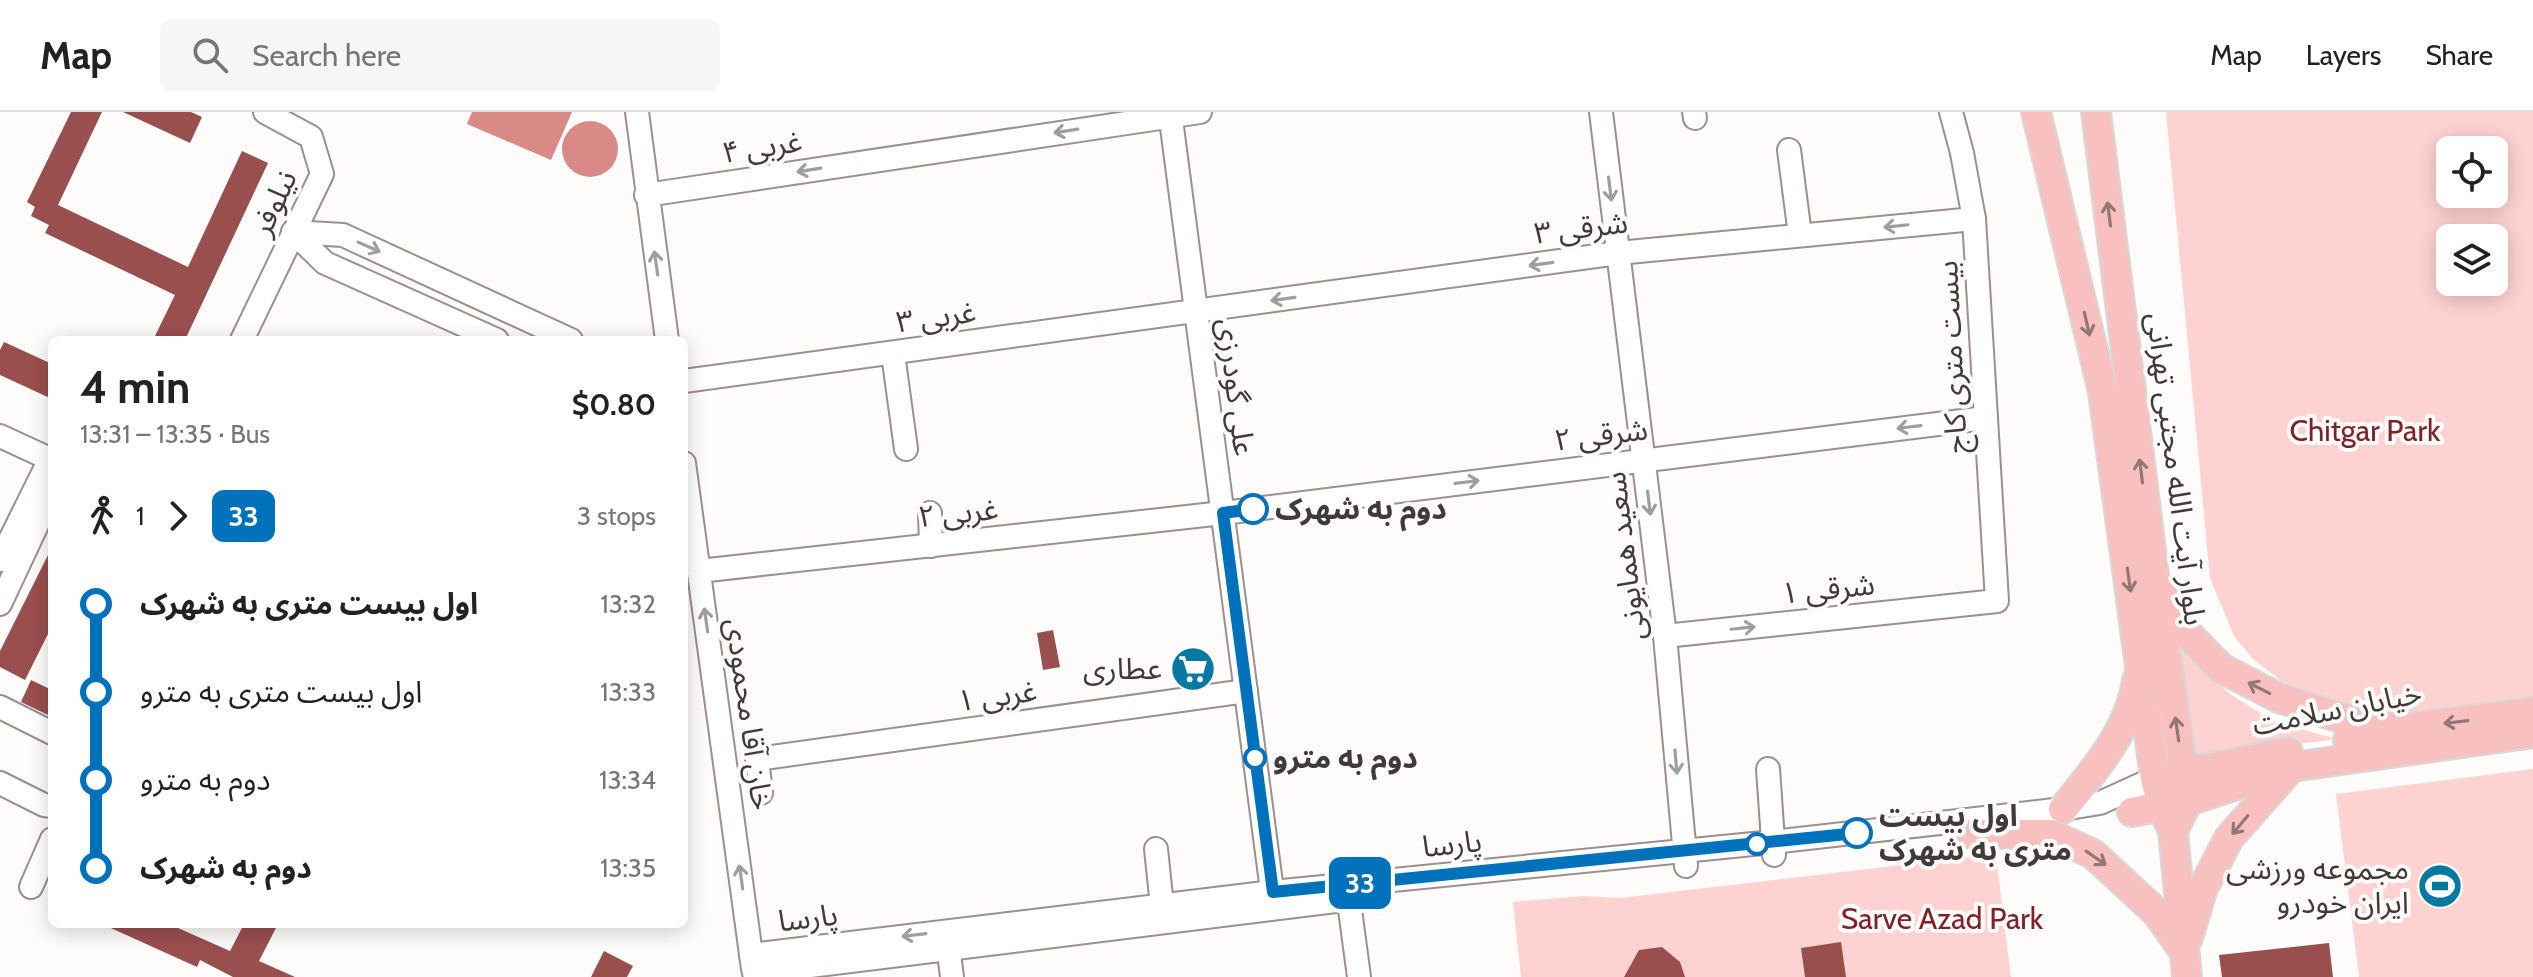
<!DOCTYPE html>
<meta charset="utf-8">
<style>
:root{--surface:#fff;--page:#f6f6f6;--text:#222;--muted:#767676;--line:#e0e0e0}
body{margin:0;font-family:Cabin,"Noto Sans Arabic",sans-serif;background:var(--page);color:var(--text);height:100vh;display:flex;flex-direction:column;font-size:30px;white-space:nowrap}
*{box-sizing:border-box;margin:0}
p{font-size:26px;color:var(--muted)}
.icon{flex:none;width:44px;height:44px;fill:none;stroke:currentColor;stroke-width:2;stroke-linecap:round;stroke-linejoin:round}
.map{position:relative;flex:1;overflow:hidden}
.side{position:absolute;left:48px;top:224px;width:640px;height:592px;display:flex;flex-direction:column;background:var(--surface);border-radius:12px;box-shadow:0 4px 20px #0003}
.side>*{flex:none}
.badge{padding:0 16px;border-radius:12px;font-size:28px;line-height:52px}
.tools{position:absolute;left:2436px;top:24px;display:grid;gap:16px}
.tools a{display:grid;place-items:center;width:72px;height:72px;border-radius:12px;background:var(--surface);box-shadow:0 4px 20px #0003;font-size:40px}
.map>.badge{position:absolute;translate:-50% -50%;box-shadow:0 0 0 4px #fff}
.legs{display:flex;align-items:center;gap:12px;height:88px;padding:0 32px;font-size:26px}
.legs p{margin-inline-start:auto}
.summary{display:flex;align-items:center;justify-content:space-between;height:136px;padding:0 32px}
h1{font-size:44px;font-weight:700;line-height:60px}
ul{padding:0 32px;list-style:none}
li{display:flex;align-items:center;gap:28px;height:88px;font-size:30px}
li i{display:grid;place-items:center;width:12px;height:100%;margin:0 10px;background:currentColor}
li i::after{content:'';width:20px;height:20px;margin:-10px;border:6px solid;border-radius:50%;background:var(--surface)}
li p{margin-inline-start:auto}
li:first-child i{background:linear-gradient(#0000 50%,currentColor 0)}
li:last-child i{background:linear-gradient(currentColor 50%,#0000 0)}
header{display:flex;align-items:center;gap:48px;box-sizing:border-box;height:112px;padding:0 40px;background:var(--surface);border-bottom:2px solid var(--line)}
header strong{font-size:38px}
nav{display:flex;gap:44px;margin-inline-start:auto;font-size:28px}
.search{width:560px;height:72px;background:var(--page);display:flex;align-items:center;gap:20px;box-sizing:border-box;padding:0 28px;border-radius:12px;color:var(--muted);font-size:30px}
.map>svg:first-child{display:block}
.green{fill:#fed2d0;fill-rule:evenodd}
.water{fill:#d98986}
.building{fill:#994f4e}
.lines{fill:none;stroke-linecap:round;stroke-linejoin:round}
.minor-casing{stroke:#9c8f8e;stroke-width:26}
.major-casing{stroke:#d9d8d8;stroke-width:32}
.minor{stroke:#fff;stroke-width:22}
.major{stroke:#f8c1bf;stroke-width:28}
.oneway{stroke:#a09d9d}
.oneway2{stroke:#937776}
.line-1-casing{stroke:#fff;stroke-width:18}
.line-1{stroke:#0072bc;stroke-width:12}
.stop-1-dot{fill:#fff;stroke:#0072bc;stroke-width:4}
.labels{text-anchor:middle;stroke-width:8;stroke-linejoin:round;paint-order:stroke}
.street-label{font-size:30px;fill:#403b3b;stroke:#fefbfb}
.park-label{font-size:30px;fill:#7f2127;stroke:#fefbfb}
.stop-label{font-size:30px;font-weight:bold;fill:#403b3b;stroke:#fefbfb;text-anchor:start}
.poi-label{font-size:30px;fill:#403b3b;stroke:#fefbfb;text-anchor:end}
</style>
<header>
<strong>Map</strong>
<div class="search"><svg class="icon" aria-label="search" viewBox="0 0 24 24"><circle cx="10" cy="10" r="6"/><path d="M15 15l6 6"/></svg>Search here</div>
<nav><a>Map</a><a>Layers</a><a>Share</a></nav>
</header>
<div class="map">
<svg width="2533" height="865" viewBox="0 0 2533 865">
<rect width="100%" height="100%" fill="#fefbfb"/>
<g class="green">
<path d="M2166,0h367v588l-125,19 -97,-22 -31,-17 -27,-21 -19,-23 -24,-58zM2450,38h44v44h-44zM2450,126h44v44h-44z"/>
<path d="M2173,511l22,40 35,31 44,28 63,17 -142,18z"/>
<path d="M2533,657v208h-174l-23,-183z"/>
<path d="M1978,744h18l15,121h-490l-8,-75 70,-6 37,2z"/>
</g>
<g class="water">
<path d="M472,0h100l-21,48 -84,-36z"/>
<circle cx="590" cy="37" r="28"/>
</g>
<g class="building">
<path d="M71,0h31l-44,93 130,62 54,-116 26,12 -83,177h-32l22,-45 -130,-62 4,-8 -18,-9 4,-9 -8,-5z"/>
<path d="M123,0h68l11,5 -12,26z"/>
<path d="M4,230l48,22v35l-52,-24v-25z"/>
<path d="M52,435v79l-27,54 -25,-13v-16z"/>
<path d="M1053,518l7,37 -17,3 -6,-37z"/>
<path d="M31,568l21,10v27l-31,-15z"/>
<path d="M102,812h67l61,27 14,-27h34l-19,37 36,16h-62l-33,-17 -3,7z"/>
<path d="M1841,830l5,35h-41l-4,-29z"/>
<path d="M2329,831l4,34h-111l-3,-22z"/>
<path d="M1662,835l18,15 5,15h-61l15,-27z"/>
<path d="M604,839l29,15 -6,11h-36z"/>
</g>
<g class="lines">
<g class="minor-casing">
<g id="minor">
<path d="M637,0l30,228"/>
<path d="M1170,0l104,794"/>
<path d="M1601,0l64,524 21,230"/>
<path d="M1694,0l1,6"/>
<path d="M1789,38l11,85"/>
<path d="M646,83l554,-83"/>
<path d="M293,120l50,3 228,105"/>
<path d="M293,120l32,31 172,77"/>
<path d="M242,228l80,-166 -11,-37 -46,-25"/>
<path d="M893,242l13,95"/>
<path d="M684,269l934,-128 356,-34"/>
<path d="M0,324l52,24"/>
<path d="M684,351l69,506"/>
<path d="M930,401l1,33"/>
<path d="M0,448l50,-101"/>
<path d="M699,459l524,-58 763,-95"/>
<path d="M0,492l52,-111"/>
<path d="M1665,524l332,-35 -23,-382 -12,-66 -11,-41"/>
<path d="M0,595l52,26"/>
<path d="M1768,657l6,86"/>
<path d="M0,671l44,22 8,1"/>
<path d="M761,681l-4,-34 489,-68"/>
<path d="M1156,737l6,57"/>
<path d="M31,775l21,-48"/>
<path d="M1347,775l12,90"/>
<path d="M947,825l5,40"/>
<path d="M751,843l522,-63 500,-50 290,-33 37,-6 55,-25"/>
<path d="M754,861l598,-74"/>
</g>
</g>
<g class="major-casing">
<g id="major">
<path d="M2036,0l67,280 52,386 7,29 11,24 14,146"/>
<path d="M2096,0l58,462 34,227 -15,30"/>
<path d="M2163,477l23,43 35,36 58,30 68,22 38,4"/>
<path d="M2348,628l66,-13 119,-15"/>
<path d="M2168,664l120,-24"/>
<path d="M2063,697c31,-38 67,-79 74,-129"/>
<path d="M2132,700l56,-11 104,-34 241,-34"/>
<path d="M1968,722h82l43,20 64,59 26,37"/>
<path d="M2188,826l15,-50 26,-50 62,-70"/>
</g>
</g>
<use href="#minor" class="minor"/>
<use href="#major" class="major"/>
</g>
<defs><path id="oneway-shaft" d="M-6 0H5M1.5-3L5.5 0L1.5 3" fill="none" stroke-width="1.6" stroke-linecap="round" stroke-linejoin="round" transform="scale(2)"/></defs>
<g class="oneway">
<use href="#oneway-shaft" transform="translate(1066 19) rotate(171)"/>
<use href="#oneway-shaft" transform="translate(809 58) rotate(171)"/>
<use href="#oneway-shaft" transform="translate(1610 77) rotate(83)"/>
<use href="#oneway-shaft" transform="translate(1896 114) rotate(174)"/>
<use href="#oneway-shaft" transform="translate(369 135) rotate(24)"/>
<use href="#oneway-shaft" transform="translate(656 151) rotate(-98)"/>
<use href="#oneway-shaft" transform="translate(1541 152) rotate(172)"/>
<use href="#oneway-shaft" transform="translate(1283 187) rotate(172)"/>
<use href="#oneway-shaft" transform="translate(1909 315) rotate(173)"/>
<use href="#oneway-shaft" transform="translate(1467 370) rotate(-7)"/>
<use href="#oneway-shaft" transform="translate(1649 391) rotate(83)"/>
<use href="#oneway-shaft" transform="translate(706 508) rotate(-98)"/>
<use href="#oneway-shaft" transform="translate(1743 516) rotate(-6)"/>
<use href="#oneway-shaft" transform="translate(1676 650) rotate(85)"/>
<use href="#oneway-shaft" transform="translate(741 765) rotate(-98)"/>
<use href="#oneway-shaft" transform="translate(914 823) rotate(173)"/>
</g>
<g class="oneway2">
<use href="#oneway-shaft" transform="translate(2109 102) rotate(-97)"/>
<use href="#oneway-shaft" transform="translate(2087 212) rotate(77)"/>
<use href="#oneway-shaft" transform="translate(2141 359) rotate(-97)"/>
<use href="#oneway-shaft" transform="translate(2129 468) rotate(82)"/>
<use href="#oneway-shaft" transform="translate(2259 576) rotate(-153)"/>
<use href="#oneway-shaft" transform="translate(2456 610) rotate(173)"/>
<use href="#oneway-shaft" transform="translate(2177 617) rotate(-98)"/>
<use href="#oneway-shaft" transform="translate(2240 713) rotate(130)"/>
<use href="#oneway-shaft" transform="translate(2096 746) rotate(35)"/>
</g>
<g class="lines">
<g class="line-1-casing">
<path id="line-1" d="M1253,397l-30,4 50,379 584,-59"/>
</g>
<use href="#line-1" class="line-1"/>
</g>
<defs>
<g id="supermarket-disc" transform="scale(2.3)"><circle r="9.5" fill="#0678a1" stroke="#fefbfb"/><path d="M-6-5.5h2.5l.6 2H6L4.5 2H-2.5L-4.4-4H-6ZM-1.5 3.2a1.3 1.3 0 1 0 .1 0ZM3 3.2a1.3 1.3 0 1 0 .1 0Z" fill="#fff"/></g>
<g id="stadium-disc" transform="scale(2.3)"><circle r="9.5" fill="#0678a1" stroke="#fefbfb"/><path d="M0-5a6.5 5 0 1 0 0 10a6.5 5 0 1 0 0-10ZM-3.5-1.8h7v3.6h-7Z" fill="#fff"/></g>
</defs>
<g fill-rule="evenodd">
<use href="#supermarket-disc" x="1193" y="557"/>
<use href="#stadium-disc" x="2440" y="774"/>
</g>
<g class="stop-1-dot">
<circle cx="1253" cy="397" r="14"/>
<circle cx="1255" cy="646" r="10"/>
<circle cx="1857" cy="721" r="14"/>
<circle cx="1757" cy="732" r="10"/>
</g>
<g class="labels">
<g class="street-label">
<text transform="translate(762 35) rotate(-9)" y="10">۴ غربی</text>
<text transform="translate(274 91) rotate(-65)" y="10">نیلوفر</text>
<text transform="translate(1581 116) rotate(-7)" y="10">۳ شرقی</text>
<text transform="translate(936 205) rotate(-8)" y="10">۳ غربی</text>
<text transform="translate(1952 245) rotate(-93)" y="10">بیست متری کاج</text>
<text transform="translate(1236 275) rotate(83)" y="10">علی گودرزی</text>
<text transform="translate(1601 323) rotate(-7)" y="10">۲ شرقی</text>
<text transform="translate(2176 357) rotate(83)" y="10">بلوار آیت الله مجتبی تهرانی</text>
<text transform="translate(958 401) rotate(-6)" y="10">۲ غربی</text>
<text transform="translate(1625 444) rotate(-97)" y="10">سعید همایونی</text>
<text transform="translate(1828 477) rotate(-6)" y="10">۱ شرقی</text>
<text transform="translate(997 584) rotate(-8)" y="10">۱ غربی</text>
<text transform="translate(2337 597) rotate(-11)" y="10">خیابان سلامت</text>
<text transform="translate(749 602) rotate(82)" y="10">خان آقا محمودی</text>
<text transform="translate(1452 732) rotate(-6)" y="10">پارسا</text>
<text transform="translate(808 806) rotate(-7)" y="10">پارسا</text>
</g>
<g class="park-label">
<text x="2365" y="329">Chitgar Park</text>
<text x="1942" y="817">Sarve Azad Park</text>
</g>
<g class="stop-label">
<text x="1275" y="407">دوم به شهرک</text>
<text x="1273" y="656">دوم به مترو</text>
<text x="1879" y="714">اول بیست<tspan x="1879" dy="34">متری به شهرک</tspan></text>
</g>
<g class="poi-label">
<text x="1162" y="567">عطاری</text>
<text x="2409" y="767">مجموعه ورزشی<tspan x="2409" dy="34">ایران خودرو</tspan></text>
</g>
</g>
</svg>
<div class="tools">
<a><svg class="icon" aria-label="locate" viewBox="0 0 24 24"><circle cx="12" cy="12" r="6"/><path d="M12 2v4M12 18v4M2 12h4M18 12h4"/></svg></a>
<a><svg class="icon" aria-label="layers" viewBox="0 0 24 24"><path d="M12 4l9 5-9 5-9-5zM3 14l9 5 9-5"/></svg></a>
</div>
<b class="badge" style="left:1360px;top:771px;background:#0072bc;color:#fff">33</b>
<section class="side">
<div class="summary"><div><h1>4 min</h1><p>13:31 – 13:35 · Bus</p></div><b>$0.80</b></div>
<div class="legs"><svg class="icon" aria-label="walk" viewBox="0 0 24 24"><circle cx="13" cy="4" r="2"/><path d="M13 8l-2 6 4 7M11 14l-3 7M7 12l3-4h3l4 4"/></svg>1<svg class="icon" aria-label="forward" viewBox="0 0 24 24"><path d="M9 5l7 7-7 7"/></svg><b class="badge" style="background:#0072bc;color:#fff">33</b><p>3 stops</p></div>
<ul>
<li><i style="color:#0072bc"></i><b>اول بیست متری به شهرک</b><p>13:32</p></li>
<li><i style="color:#0072bc"></i><span>اول بیست متری به مترو</span><p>13:33</p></li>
<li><i style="color:#0072bc"></i><span>دوم به مترو</span><p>13:34</p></li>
<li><i style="color:#0072bc"></i><b>دوم به شهرک</b><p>13:35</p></li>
</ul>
</section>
</div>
